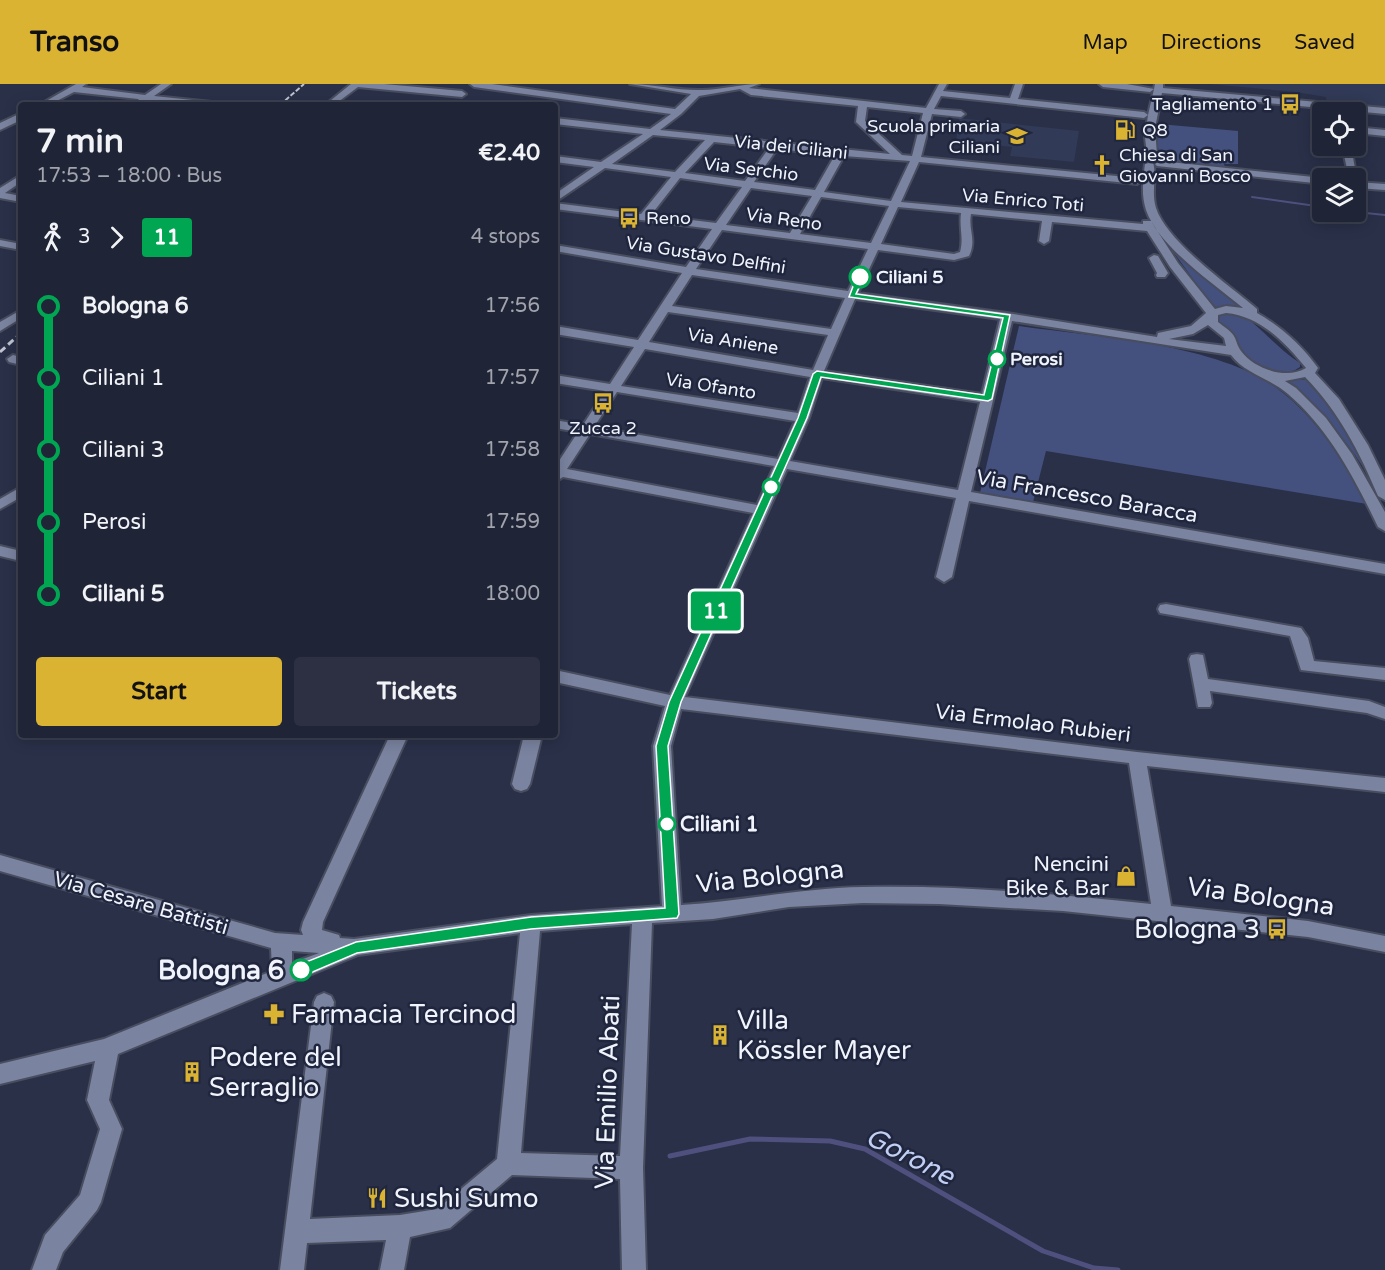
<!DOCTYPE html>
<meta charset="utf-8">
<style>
:root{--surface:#1f2436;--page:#2c3042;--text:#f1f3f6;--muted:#a1a4ad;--line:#3c4151;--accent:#dab333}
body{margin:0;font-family:"Varela Round",sans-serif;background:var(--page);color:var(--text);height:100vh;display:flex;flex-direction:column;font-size:22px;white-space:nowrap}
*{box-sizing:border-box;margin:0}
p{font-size:20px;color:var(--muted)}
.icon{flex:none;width:33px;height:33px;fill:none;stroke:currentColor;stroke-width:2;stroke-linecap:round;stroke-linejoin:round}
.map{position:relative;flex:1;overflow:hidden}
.sheet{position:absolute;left:18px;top:18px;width:540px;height:636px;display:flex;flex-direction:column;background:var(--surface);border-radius:6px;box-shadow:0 3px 15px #0003,0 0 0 2px var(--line)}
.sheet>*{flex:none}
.badge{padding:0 12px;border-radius:4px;font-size:21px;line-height:39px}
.tools{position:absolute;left:1312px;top:18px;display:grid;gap:12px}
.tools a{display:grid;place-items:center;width:54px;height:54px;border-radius:6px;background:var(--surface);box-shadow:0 3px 15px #0003,0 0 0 2px var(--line);font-size:30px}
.map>.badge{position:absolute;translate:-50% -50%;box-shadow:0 0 0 3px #fff}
.legs{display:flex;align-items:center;gap:9px;height:66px;padding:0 18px;font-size:20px}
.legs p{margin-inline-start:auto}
.head{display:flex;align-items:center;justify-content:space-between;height:102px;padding:0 18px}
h1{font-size:33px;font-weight:700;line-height:45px}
.cta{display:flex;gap:12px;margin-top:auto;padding:12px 18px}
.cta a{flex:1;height:69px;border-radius:6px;background:var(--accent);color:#111;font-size:24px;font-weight:700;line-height:69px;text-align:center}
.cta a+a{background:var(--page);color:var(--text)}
ul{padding:0 18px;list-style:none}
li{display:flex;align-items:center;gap:21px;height:72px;font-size:22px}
li i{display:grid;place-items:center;width:9px;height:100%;margin:0 8px;background:currentColor}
li i::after{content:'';width:15px;height:15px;margin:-8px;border:4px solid;border-radius:50%;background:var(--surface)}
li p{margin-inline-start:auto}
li:first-child i{background:linear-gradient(#0000 50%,currentColor 0)}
li:last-child i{background:linear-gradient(currentColor 50%,#0000 0)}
header{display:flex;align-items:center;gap:36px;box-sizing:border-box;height:84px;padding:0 30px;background:var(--accent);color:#111}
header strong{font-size:28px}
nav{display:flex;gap:33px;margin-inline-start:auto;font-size:21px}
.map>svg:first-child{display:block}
.built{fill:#313a56}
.green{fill:#44517e}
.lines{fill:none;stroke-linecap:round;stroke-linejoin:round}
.stream-far1{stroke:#4f507d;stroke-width:2}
.stream{stroke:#4f507d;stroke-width:5}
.minor-casing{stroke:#484d5f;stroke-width:4}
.minor{fill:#7a839f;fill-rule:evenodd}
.rail-far1{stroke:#bfc3d0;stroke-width:2;stroke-dasharray:5 2;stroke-linecap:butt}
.rail{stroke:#bfc3d0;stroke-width:3;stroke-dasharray:7 4;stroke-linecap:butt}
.line-1{fill:#00a651;stroke:#fff;stroke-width:1.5}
.stop-1-dot{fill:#fff;stroke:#00a651;stroke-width:3}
.labels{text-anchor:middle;stroke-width:5;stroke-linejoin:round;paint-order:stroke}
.far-poi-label{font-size:18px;fill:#f1f4fd;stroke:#1f263d;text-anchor:start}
.far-street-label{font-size:18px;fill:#f1f4fd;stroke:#1f263d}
.far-stop-label{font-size:18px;font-weight:bold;fill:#f1f4fd;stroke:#1f263d;text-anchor:start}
.street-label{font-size:21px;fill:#f1f4fd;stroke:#1f263d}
.stop-label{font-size:21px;font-weight:bold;fill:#f1f4fd;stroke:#1f263d;text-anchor:start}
.poi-label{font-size:21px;fill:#f1f4fd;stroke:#1f263d;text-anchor:end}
.near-street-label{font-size:26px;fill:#f1f4fd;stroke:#1f263d}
.near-poi-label{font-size:26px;fill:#f1f4fd;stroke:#1f263d;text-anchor:start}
.near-stop-label{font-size:26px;font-weight:bold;fill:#f1f4fd;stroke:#1f263d;text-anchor:end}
.near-water-label{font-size:27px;font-style:italic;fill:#c2cff5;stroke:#1f263d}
</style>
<header>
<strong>Transo</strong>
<nav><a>Map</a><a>Directions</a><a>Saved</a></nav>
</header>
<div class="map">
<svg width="1385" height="1186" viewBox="0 0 1385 1186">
<rect width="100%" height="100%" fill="#293048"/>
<g class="built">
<path d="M1209,0h176v25l-58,-5 -1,-7 -31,-5z"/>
<path d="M959,34l120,13 -5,31 -64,-6 2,-9 -56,-6z"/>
</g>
<g class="green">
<path d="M1159,40l79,7v33h-14l1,4c-16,-2 -62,-2 -67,-20 -2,-7 1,-17 1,-24z"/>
<path d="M1164,155l79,68 -15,-1 -14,2z"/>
<path d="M1235,226c24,14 41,38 65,53v4c-33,23 -66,-22 -85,-44l2,-10z"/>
<path d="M1019,242c76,11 197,17 259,63 40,30 66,73 89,115l-321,-53 -13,51 -53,-9z"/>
<path d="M1310,295l24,25 32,63h-3c-21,-33 -47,-61 -77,-86z"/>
</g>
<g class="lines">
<g class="stream-far1">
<path d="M1252,113l71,10"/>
<path d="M1356,128l29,3"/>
</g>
<path class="stream" d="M670,1072l80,-17 80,2 35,8 178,102 51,17 24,2"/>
<g class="minor-casing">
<g id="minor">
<path d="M76,0h10l-4,3 63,8 16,-11h10l-17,12 58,6 4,3h-26l-42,-5 -6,3 -4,-4 -64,-7 -25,13h-10z"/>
<path d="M351,0h33l78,7 4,3 -4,3 -104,-10 -24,18h-9z"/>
<path d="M470,0h22l183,25 16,-15 -61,-10c24,0 49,7 72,6 19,0 38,-6 57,-6l-10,4 177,20 13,-24h8l-4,7 67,7 5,-14h8l-5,15 126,13 4,3 6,-26 -4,3 -47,-5 -4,-3h28l27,5 1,-5h8v4l222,20v6l-223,-21 -7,35 2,27 -5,3 -5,-3 -2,-18 3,-22 -4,3 -203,-22 -7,13 27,2 4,3 -4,3 -29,-3 -11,43 216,21 5,3 -5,3 -218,-22 -18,40 242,22v-3h8l27,42 37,46 11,-3 17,2c-30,-25 -84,-61 -97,-98 -5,-15 -3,-31 -1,-46l8,-2c4,14 -2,30 3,46 11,34 73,77 101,101v4c25,14 45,33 61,55l-3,5 24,26 29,46 17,35v20l-7,-4c-19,-45 -39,-84 -73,-119l-20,4 11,7 30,30 26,36 33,58v19l-7,-4c-23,-48 -49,-98 -90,-133 -17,-15 -44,-21 -57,-39l-219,-34 -41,171 414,72v10l-416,-73 -17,76 -8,5 -8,-5 20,-79 -169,-29 -102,228 452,55 248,26v14l-238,-26 24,140 137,15 77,15v16l-77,-15 -245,-26 -124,-7 -76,-1 -74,4 -76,12 -61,4 -9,245 3,102h-24l-2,-91 -108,-4 -62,53 -40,9 -6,33h-24l6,-30 -79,3 -3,27h-24l34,-268 3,-6 7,-3 7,3 3,6 -24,217 90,-4 37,-6 60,-50 23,-226 -162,22 -240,99 -9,46 13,29 -21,73 -4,8 -34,42 -7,18h-24l13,-35 35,-40 20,-66 -13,-29 8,-39 -95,23v-20l104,-25 168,-68 -1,-23 -271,-77v-16l275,78 28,2 -2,-5 2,-8 87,-187h18l-85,187 -1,8 17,5 1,3 14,1 177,-24 131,-9 -9,-160 12,-40 -110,-24v-12l115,25 83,-182 -190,-36 -8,5v-15l23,-35 -23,-4v-8l28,5 22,-34 -50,-8v-8l55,9 24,-37 -79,-13v-8l83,14 44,-67 -127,-22v-6l131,22 26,-38 -157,-20v-6l86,11 30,-37 -66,-9 -50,34v-8l39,-27 -39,-5v-6l46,6 42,-28 -88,-10v-6l95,11 21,-15 -197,-27zM740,5l11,6 107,11 -2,16 34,32 -230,-24 21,-16 18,-18zM867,23l56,6 -11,43 -10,-1 -37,-34zM653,51l52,5 -30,32 -63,-8zM714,58l55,6 -24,33 -60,-8zM777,65l58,6 -20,35 -61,-8zM844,72l66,5 -19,40 -67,-9zM680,94l62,9 -26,36 -65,-8zM751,104l61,8 -22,37 -64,-8zM821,113l68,9 -18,37 -71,-9zM898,123l63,6c-2,15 3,25 -1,39l-6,2 -73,-10zM971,130l71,7 -3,20 5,3 5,-3 3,-19 95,9 23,36 36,46 -15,13 -33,7 -1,4 -150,-24 -149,-20 20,-43 76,10 15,-4c8,-17 -1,-25 2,-42zM722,146l146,19 -20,42 -152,-22zM692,191l153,23 -14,31 -159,-23zM855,215l145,20 -18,75 -158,-23zM668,228l160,23 -15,35 -164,-28zM1226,229c34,3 59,29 80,55 -19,12 -52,1 -65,-17 -3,-4 -4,-8 -6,-13 -3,-7 -11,-11 -17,-16v-7zM1208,241l16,13 2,8 -57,-7 24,-5zM645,265l165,28 -12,36 -177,-27zM822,294l158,24 -22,88 -168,-29 19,-43zM617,308l178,29 -17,38 -184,-32zM590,350l184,32 -17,39 -190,-36zM681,625l448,54 22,141c-95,-10 -192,-19 -288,-17 -61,1 -121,14 -182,18l-10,-159zM632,840l-12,232 -99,-3 19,-222zM292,867l27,2 -27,10z"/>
<path d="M21,29v7l-21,10v-7z"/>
<path d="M1356,43l29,3v6l-29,-3z"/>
<path d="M1342,62h9l6,34 -8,-2z"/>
<path d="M1160,77l163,17h2l-2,6 -166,-18 -2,-2z"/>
<path d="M21,91v7l-16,11 16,3v6l-21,-4v-10z"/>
<path d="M1356,98l29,2v6l-29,-2z"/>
<path d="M0,156l21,4v6l-21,-4z"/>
<path d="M1154,171l4,1 10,17 -3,4h-8l-1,-2 1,-2 -8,-15z"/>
<path d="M21,226v8l-21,13v-9z"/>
<path d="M13,271l8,2v8l-12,-3 -2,-3z"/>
<path d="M21,403v10l-21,12v-10z"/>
<path d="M0,462l21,5v10l-21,-5z"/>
<path d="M1166,520l135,24 7,10 6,23 71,7v12l-84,-10 -11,-34 -130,-23 -2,-4 2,-4z"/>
<path d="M1197,570l6,1 5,24 161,22 16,6v12l-18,-6 -157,-22 2,12 -2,4h-12l-9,-48 2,-4z"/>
<path d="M524,651h18l-12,49 -3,5 -6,2 -6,-2 -3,-5z"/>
</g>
</g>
<use href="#minor" class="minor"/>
<path class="rail-far1" d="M280,21l24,-21"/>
<path class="rail" d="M0,268l21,-19"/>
</g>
<path class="line-1" d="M857,192l7,1 -8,17 154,21 -18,84 -4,2 -167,-24 -14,41 -126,284 -13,44 11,168 -2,4 -146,11 -174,24 -56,24 -5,-2 -3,-5 3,-4 60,-24 175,-25 134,-9 -9,-162 13,-44 129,-284 15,-44 4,-3 167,24 19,-77 -154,-21z"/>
<defs>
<g id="bus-bare" transform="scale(1.62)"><path d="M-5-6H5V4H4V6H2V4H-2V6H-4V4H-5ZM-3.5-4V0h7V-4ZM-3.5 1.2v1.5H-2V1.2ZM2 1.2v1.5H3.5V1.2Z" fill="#dab333" stroke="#1f263d" stroke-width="2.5" paint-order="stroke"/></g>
<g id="fuel-bare" transform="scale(1.62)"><path d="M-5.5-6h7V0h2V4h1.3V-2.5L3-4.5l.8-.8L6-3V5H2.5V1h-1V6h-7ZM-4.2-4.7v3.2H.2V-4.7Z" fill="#dab333" stroke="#1f263d" stroke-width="2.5" paint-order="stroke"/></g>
<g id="school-bare" transform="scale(1.62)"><path d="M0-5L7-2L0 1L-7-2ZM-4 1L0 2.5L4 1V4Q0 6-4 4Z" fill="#dab333" stroke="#1f263d" stroke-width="2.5" paint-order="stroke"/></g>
<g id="church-bare" transform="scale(1.62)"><path d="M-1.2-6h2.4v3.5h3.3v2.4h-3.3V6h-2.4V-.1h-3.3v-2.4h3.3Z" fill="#dab333" stroke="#1f263d" stroke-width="2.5" paint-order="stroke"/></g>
<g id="shop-bare" transform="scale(1.62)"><path d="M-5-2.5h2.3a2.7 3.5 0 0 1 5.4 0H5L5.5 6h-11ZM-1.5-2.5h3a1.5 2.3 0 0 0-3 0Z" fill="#dab333" stroke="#1f263d" stroke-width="2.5" paint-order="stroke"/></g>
<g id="pharmacy-bare" transform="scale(1.62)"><path d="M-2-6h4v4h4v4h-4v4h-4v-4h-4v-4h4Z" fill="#dab333" stroke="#1f263d" stroke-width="2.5" paint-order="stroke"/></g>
<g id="building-bare" transform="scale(1.62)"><path d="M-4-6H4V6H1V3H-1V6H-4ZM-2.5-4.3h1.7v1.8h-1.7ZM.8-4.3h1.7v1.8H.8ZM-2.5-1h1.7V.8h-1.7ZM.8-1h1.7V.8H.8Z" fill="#dab333" stroke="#1f263d" stroke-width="2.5" paint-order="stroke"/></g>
<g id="restaurant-bare" transform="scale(1.62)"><path d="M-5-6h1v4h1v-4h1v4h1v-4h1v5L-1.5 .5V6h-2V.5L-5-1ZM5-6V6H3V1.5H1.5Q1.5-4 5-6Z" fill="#dab333" stroke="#1f263d" stroke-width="2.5" paint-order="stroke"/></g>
</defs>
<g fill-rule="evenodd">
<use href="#bus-bare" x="1290" y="20"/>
<use href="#fuel-bare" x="1125" y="46"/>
<use href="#school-bare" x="1017" y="52"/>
<use href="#church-bare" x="1102" y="81"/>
<use href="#bus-bare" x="629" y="134"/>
<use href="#bus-bare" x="603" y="319"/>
<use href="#shop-bare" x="1126" y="792"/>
<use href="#bus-bare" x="1277" y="845"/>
<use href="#pharmacy-bare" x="274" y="930"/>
<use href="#building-bare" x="720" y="951"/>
<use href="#building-bare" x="192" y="988"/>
<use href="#restaurant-bare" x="377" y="1114"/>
</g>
<g class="stop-1-dot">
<circle cx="860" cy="193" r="10"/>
<circle cx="997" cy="275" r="8"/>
<circle cx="771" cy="403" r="8"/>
<circle cx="667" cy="740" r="8"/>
<circle cx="301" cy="886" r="10"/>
</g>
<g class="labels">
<g class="far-poi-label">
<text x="1273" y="26" text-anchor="end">Tagliamento 1</text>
<text x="1000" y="48" text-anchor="end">Scuola primaria<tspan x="1000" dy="21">Ciliani</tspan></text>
<text x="1142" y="52">Q8</text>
<text x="1119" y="77">Chiesa di San<tspan x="1119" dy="21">Giovanni Bosco</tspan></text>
<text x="646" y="140">Reno</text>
<text x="603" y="350" text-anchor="middle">Zucca 2</text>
</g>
<g class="far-street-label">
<text transform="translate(791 63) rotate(6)" y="6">Via dei Ciliani</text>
<text transform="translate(751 85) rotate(7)" y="6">Via Serchio</text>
<text transform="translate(1023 116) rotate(5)" y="6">Via Enrico Toti</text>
<text transform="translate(784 135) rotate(8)" y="6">Via Reno</text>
<text transform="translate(706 171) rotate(9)" y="6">Via Gustavo Delfini</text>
<text transform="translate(733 257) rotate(9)" y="6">Via Aniene</text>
<text transform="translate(711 302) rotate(9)" y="6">Via Ofanto</text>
</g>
<g class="far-stop-label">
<text x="876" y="199">Ciliani 5</text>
<text x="1010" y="281">Perosi</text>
</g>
<g class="street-label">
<text transform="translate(1087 412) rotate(10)" y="7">Via Francesco Baracca</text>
<text transform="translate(1033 639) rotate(7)" y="7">Via Ermolao Rubieri</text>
<text transform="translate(141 819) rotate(16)" y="7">Via Cesare Battisti</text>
</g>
<g class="stop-label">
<text x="680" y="747">Ciliani 1</text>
</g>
<g class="poi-label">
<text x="1109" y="787">Nencini<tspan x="1109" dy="24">Bike &amp; Bar</tspan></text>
</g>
<g class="near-street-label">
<text transform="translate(770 792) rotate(-6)" y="9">Via Bologna</text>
<text transform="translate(1261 812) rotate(8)" y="9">Via Bologna</text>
<text transform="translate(607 1008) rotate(-88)" y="9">Via Emilio Abati</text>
</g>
<g class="near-poi-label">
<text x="1260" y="854" text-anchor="end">Bologna 3</text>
<text x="291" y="939">Farmacia Tercinod</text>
<text x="737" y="945">Villa<tspan x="737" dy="30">Kössler Mayer</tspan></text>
<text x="209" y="982">Podere del<tspan x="209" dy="30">Serraglio</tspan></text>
<text x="394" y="1123">Sushi Sumo</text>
</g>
<g class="near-stop-label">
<text x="284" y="895">Bologna 6</text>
</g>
<g class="near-water-label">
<text transform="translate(910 1072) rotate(27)" y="9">Gorone</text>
</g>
</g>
</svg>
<div class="tools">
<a><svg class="icon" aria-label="locate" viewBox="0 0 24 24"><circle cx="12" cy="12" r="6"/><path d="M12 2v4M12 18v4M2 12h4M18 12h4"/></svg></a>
<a><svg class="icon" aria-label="layers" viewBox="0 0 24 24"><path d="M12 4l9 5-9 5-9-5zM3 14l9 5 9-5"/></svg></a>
</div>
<b class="badge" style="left:716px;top:527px;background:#00a651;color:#fff">11</b>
<section class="sheet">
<div class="head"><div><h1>7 min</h1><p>17:53 – 18:00 · Bus</p></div><b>€2.40</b></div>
<div class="legs"><svg class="icon" aria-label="walk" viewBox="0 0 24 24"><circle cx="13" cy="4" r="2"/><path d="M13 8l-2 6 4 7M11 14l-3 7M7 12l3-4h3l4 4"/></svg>3<svg class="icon" aria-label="forward" viewBox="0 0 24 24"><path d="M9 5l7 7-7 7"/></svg><b class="badge" style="background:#00a651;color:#fff">11</b><p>4 stops</p></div>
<ul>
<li><i style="color:#00a651"></i><b>Bologna 6</b><p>17:56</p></li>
<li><i style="color:#00a651"></i><span>Ciliani 1</span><p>17:57</p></li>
<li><i style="color:#00a651"></i><span>Ciliani 3</span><p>17:58</p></li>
<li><i style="color:#00a651"></i><span>Perosi</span><p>17:59</p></li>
<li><i style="color:#00a651"></i><b>Ciliani 5</b><p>18:00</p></li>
</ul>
<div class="cta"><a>Start</a><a>Tickets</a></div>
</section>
</div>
